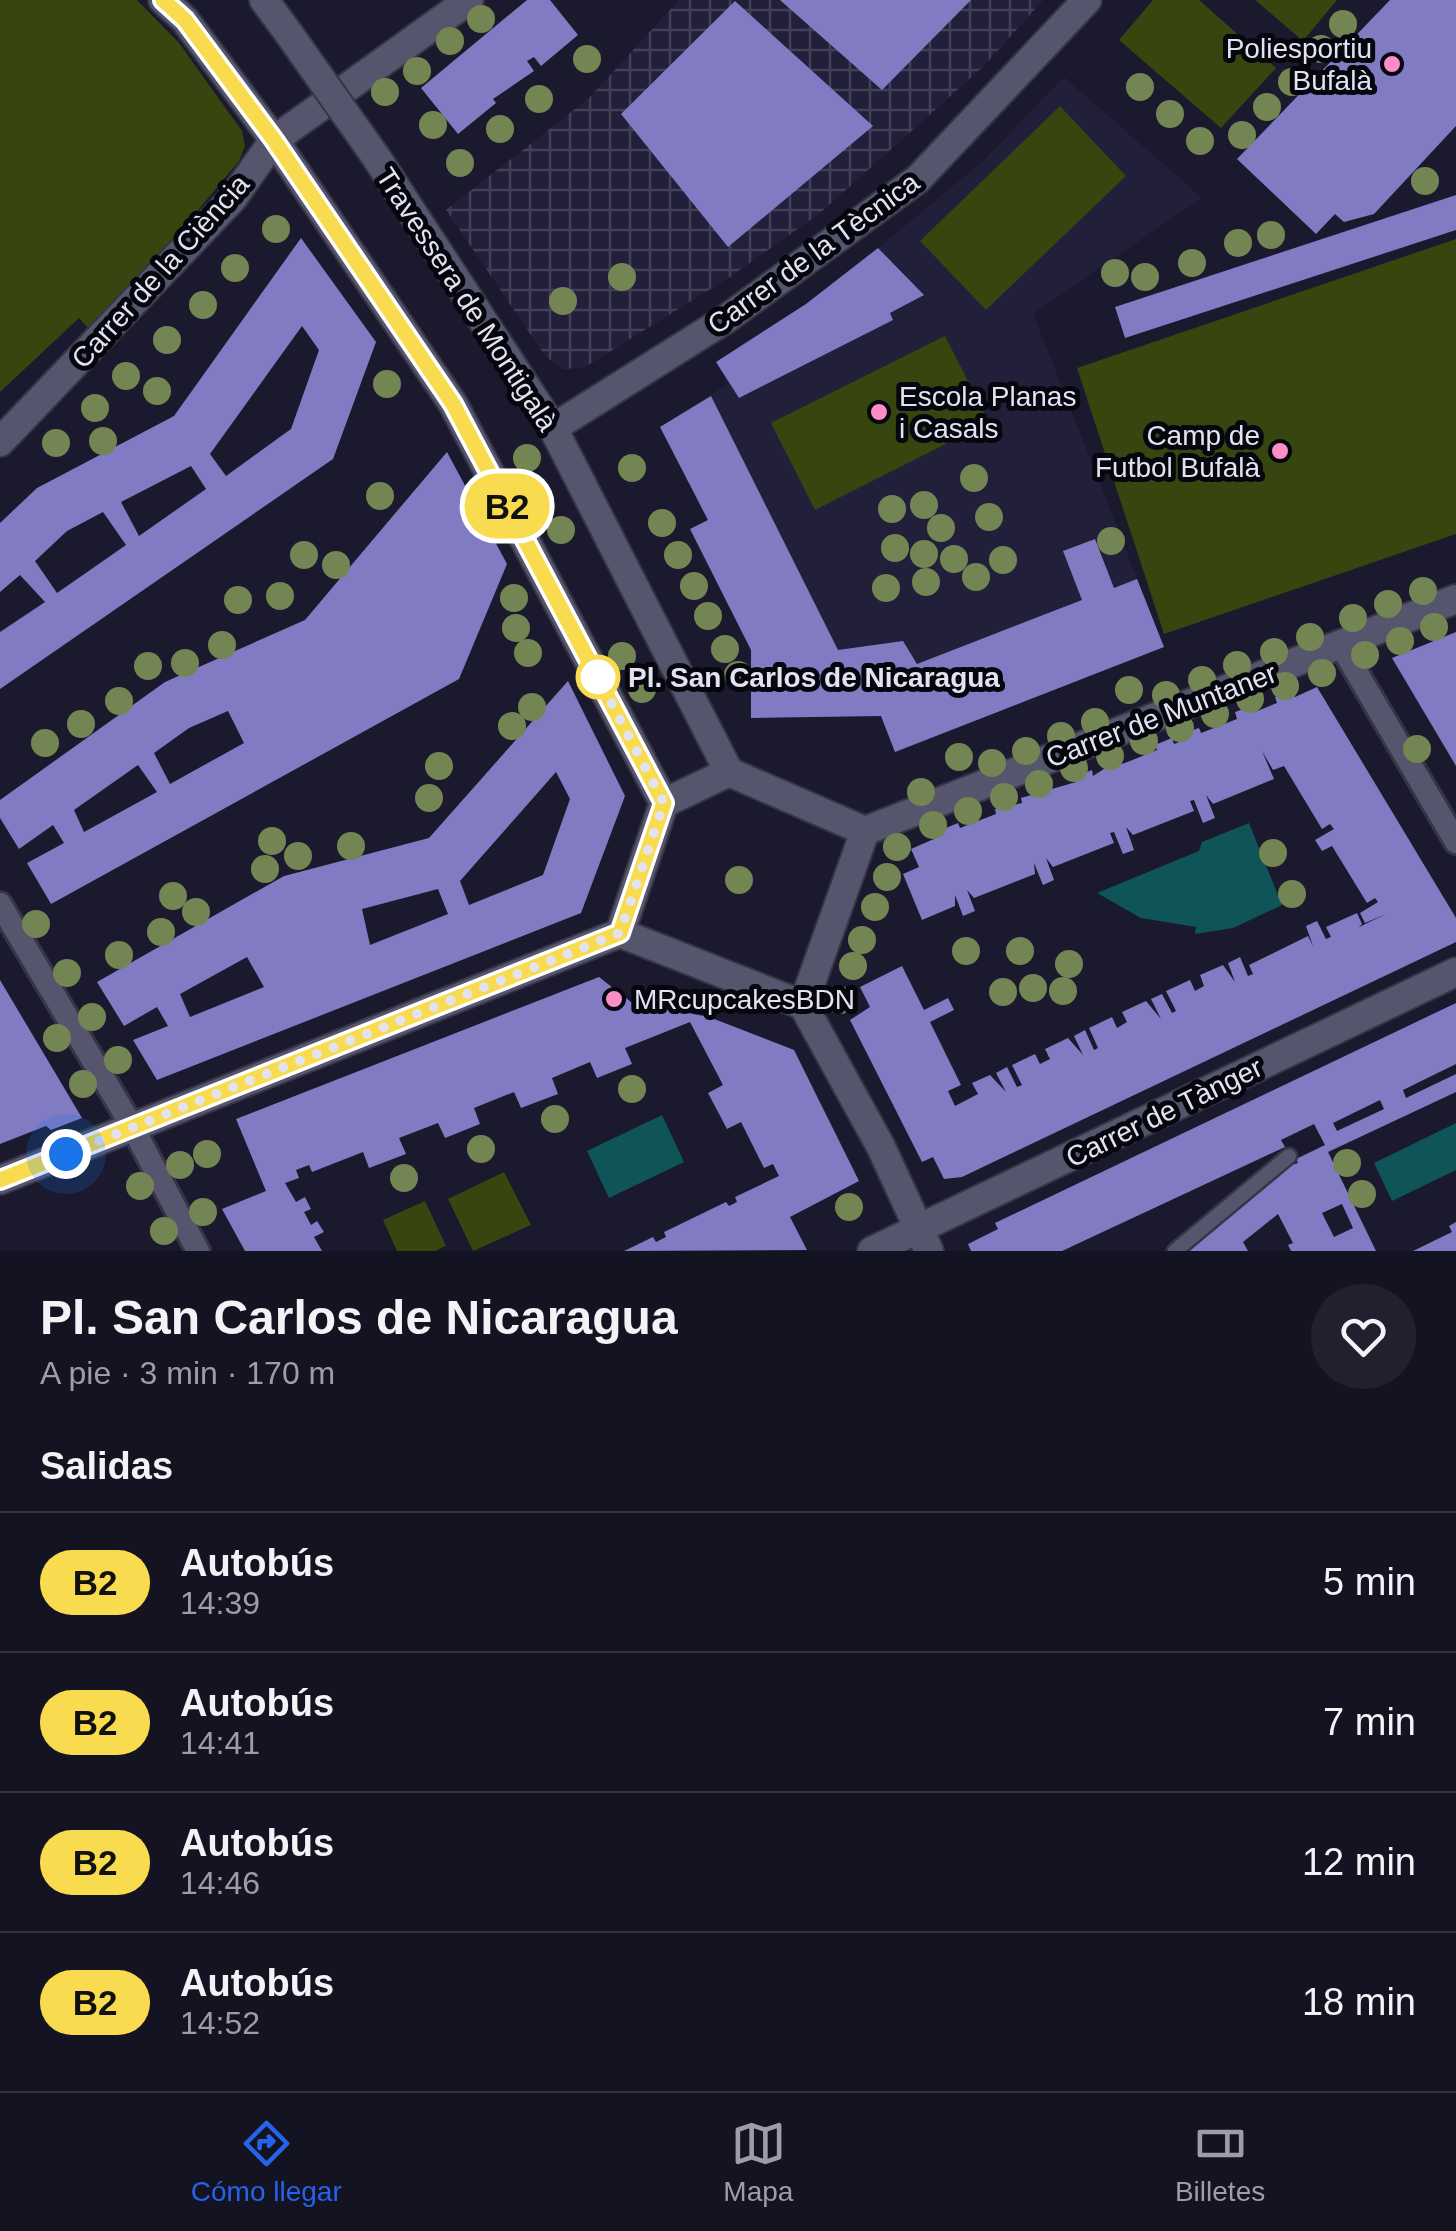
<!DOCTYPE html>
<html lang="es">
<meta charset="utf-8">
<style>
:root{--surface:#141322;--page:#21202f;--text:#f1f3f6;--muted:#9d9ea5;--line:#333240;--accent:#2563eb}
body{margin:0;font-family:Helvetica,sans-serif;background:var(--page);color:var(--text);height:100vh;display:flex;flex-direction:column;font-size:38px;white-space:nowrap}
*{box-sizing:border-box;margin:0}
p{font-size:32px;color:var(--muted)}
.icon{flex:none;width:55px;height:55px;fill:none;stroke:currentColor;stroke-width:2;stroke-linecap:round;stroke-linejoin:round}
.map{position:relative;height:1251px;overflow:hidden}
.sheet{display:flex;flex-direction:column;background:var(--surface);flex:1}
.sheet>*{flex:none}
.badge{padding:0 20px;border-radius:32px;font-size:35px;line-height:65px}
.you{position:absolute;width:50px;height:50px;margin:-25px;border:8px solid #fff;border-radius:50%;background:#1a73e8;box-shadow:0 0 0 15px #1a73e833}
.map>.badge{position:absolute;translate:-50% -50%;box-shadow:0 0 0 5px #fff}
h2{padding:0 40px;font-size:38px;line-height:90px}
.round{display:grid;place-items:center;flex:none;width:105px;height:105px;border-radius:52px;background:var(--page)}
.summary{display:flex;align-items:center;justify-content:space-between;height:170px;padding:0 40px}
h1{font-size:48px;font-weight:800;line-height:75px}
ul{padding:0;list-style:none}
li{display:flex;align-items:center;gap:30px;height:140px;padding:0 40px;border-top:2px solid var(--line)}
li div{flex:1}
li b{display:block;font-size:38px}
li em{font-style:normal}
li .badge{min-width:110px;font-weight:700;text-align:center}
.dock{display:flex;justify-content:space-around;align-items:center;height:140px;border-top:2px solid var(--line);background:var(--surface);font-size:28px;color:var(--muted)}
.dock a{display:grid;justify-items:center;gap:5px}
.dock .selected{color:var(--accent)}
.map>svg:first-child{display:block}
.built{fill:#221f3a}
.industrial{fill:url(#industrial-grid)}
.green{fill:#37450f}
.water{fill:#0f5457}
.building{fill:#817bc3;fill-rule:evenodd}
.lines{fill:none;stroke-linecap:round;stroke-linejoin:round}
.service-casing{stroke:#363545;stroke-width:19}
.pedestrian-casing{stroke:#363545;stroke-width:28}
.minor-casing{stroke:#363545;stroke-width:32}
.service{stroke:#56556e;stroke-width:14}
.pedestrian{stroke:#56556e;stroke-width:22}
.minor{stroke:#56556e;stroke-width:28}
.minor-bridge-casing{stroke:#363545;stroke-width:32;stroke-linecap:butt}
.minor-bridge{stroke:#56556e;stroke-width:28}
.tree{fill:#748554}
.line-casing{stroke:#fff;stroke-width:22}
.line{stroke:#f9db4f;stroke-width:15}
.walk{stroke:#e2e2f1;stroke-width:10;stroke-dasharray:0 18}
.poi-dot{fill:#fb8fc5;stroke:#06060e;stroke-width:4}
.stop-dot{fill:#fff;stroke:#f9db4f;stroke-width:5}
.labels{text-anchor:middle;stroke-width:10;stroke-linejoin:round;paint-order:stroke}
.poi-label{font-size:28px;fill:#e2e2f1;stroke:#06060e;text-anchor:end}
.street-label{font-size:28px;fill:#e2e2f1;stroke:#06060e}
.stop-label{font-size:28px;font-weight:bold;fill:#e2e2f1;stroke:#06060e;text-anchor:start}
</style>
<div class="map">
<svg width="1456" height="1251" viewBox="0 0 1456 1251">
<defs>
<pattern id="industrial-grid" width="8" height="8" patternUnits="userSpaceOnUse" patternTransform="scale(2.5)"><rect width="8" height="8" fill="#221f3a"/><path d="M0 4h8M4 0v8" fill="none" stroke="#423f57"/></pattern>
</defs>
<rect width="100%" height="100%" fill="#1b192d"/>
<path class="built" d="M1064,77l138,121 -169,115 131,334 -269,105 -14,-36 -130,2v-68l-61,-121 17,-9 -47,-93 68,-43 -12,-22 90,-58 72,-56 104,-86z"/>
<path class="industrial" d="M679,0h364l-59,66 -164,147 -90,64 -145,90 -21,2 -18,-12 -100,-147 143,-112z"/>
<g class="green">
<path d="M0,0h137l42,43 63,88 3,15 -6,15 -75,90 -75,78 -10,-11 -79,74z"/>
<path d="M1153,0h46l77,68 -55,60 -102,-88z"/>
<path d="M1255,0h82l-34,41z"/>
<path d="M1060,106l66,70 -140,134 -66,-69z"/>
<path d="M1456,239v295l-292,100 -87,-266z"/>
<path d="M945,336l44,86 -174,88 -44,-87z"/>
<path d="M504,1172l27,53 -58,26 -25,-52z"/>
<path d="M425,1201l21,45 -11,5h-38l-14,-31z"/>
</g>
<g class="water">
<path d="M1249,823l33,82 -49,23 -38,6 1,-7 -55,-9 -44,-25 102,-42 3,-9z"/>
<path d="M662,1115l22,47 -75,36 -22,-47z"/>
<path d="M1456,1123v47l-64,31 -18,-38z"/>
</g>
<g class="building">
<path d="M527,0h23l28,35 -37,31 -7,-9 -7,4 7,10 -41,28 3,4 -38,31 -37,-46z"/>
<path d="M780,0h191l-89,90z"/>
<path d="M1390,0h66v126l-82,88 -30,8 -9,-8 -19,20 -79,-75z"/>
<path d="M735,1l138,125 -145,121 -107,-133z"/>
<path d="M1456,195v35l-331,108 -10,-31z"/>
<path d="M301,238l75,104 -43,117 -333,230v-57l45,-30 -25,-27 -20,17v-69l37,-35 137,-72zM302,326l17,24 -28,79 -65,47 -16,-22zM191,466l15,23 -67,47 -18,-34zM103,512l23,33 -69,48 -22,-32 32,-30z"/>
<path d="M878,248l46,47 -34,18 3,7 -154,78 -23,-36 90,-58z"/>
<path d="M711,396l127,254 65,-9 14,23 165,-64 -19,-49 32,-12 19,49 23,-9 27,68 -269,105 -14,-36 -130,2v-68l-61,-121 18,-9 -48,-93z"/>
<path d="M447,452l60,112 -48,115 -408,225 -24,-41 37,-20 -11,-18 -34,24 -19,-31v-18l165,-118 140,-62zM228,711l16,32 -74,41 -16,-31 35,-25zM138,765l19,27 -73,40 -10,-22z"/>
<path d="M1456,632v134l-64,-108z"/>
<path d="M568,681l57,115 -44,117 -424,167 -24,-40 35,-14 -11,-19 -33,19 -27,-44 187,-106 145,-38zM556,772l14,27 -27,76 -74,30 -9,-24zM438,889l10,25 -78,31 -8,-36zM247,957l17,30 -74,30 -10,-23z"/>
<path d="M1317,687l139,231v24l-494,235 -18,2 -11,-22 -11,5 -72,-142 20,-13 -10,-20 42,-21 22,44 24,-12 6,12 -24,12 31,63 -13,6 7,15 23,-12 -6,-11 18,-8 16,17 -10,-19 11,-6 10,20 5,-2 -10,-20 23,-11 5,10 10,-5 -5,-10 23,-11 15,17 -9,-19 11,-6 9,20 4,-2 -9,-20 23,-11 5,11 10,-6 -5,-10 24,-11 15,18 -10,-20 11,-5 10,19 4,-2 -10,-20 24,-11 5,11 9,-5 -4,-11 23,-10 12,17 -7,-19 12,-6 8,19 5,-2 -4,-9 59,-29 5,10 -7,-20 11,-5 9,18 5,-2 -5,-10 31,-14 5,11 -3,3 27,-13 -21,9 -5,-10 18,-11 -3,-4 -8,5 -35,-57 -10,5 -7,-11 19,-11 -4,-5 -8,5 -38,-63 -11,4 -11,-19 12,28 -61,25 -7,-9 9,23 -12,5 -9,-23 -4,1 4,10 -61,24 -7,-8 8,23 -11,4 -9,-22 -4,1 4,10 -61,24 -7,-9 8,22 -11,5 -9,-22 1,11 -61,24 -7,-8 8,21 -12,5 -8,-21v11l-33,14 -19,-46 16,-7 -8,-18 32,-14 -2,-5 17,-7 2,5 36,-14 -1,-5 27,-6 -1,-5 55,-16 -1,-5 17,-7 1,6 25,-16 1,5 11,-4 27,-11 -2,-5 17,-7 2,6 10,-4 -2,-6 17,-6 2,5 13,-5 23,-9 -2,-7 17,-6 3,6 22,-9 -2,-6 17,-7 3,7z"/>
<path d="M599,977l32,25 78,15 85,33 65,131 -69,36 17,33 -183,1 29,-14 3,5 10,-5 -2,-5 62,-30 3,4 8,-4 -2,-5 44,-21 -6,-12 -9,4 -23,-46 -14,7 -19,-36 15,-8 -33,-63 -65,26 7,16 -35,14 -7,-16 -38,16 6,16 -37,14 -7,-16 -40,16 6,16 -35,14 -7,-15 -39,15 7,16 -37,14 -6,-16 -51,20 -3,-7 -13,5 3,8 -14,5 11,19 9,-5 6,12 -7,3 7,13 6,-4 7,11 -10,5 8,14h-77l-23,-42 44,-18 -30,-72z"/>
<path d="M0,980l82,138 -31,12 -5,-4 -46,18z"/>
<path d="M1456,1003v61l-53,26 3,8 50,-24v18l-128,60 48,99h-85l-3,-6 5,-2 -15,-29 -35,28 5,9h-61l-3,-6 98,-77 16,-5 -2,-4 29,-14 -11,-21 -33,16 4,7 -223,104h-91l-3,-7 30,-15 -3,-6zM1380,1100l4,9 -47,22 -4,-8zM1342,1204l11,24 -19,9 -12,-24z"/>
<path d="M1456,1222v29h-43l39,-19 -3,-6z"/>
</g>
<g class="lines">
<g class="service-casing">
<path id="service" d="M1175,1251l114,-95"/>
</g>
<g class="pedestrian-casing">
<g id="pedestrian">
<path d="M1340,644l116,198"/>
<path d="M0,904l133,224 65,123"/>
</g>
</g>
<g class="minor-casing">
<g id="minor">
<path d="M163,0l22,20 89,120 179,264 211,399"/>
<path d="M264,0l23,31"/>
<path d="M376,157l177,271 176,344"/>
<path d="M553,428l173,-109 192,-140 169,-179"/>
<path d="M0,442l233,-244 41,-58 195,-140"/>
<path d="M865,831l591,-232"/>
<path d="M620,933l44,-130 65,-31 136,59 -62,174"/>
<path d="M620,933l183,72"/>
<path d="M803,1005l78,142 48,104"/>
<path d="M0,1180l620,-247"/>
<path d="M872,1251l584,-279"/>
</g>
</g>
<use href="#service" class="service"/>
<use href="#pedestrian" class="pedestrian"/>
<use href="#minor" class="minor"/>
<g class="minor-bridge-casing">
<path id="minor-bridge" d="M287,31l89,126"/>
</g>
<use href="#minor-bridge" class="minor-bridge"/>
</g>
<g class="tree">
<circle cx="481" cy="19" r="14"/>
<circle cx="1343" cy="24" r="14"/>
<circle cx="450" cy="41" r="14"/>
<circle cx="1321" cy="49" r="14"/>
<circle cx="587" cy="59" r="14"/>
<circle cx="417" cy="71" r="14"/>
<circle cx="1292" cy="82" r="14"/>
<circle cx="1140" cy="87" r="14"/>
<circle cx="385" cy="92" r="14"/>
<circle cx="539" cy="99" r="14"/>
<circle cx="1267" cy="107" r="14"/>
<circle cx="1170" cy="114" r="14"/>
<circle cx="433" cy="125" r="14"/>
<circle cx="500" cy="129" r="14"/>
<circle cx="1242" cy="135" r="14"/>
<circle cx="1200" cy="141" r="14"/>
<circle cx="460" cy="163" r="14"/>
<circle cx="1425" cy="181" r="14"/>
<circle cx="276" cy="229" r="14"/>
<circle cx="1271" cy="235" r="14"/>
<circle cx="1238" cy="243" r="14"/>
<circle cx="1192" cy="263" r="14"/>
<circle cx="235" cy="268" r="14"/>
<circle cx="1115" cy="273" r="14"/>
<circle cx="622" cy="277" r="14"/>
<circle cx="1145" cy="277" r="14"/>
<circle cx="563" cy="301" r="14"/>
<circle cx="203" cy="305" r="14"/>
<circle cx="167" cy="340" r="14"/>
<circle cx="126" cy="376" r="14"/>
<circle cx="387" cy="384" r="14"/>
<circle cx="157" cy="391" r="14"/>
<circle cx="95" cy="408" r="14"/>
<circle cx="103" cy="441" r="14"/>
<circle cx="56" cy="443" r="14"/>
<circle cx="527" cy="458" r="14"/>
<circle cx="632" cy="468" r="14"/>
<circle cx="974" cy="478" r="14"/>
<circle cx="380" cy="496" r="14"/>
<circle cx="540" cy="500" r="14"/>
<circle cx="924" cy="505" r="14"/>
<circle cx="892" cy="509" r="14"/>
<circle cx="989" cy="517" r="14"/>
<circle cx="662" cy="523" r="14"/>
<circle cx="941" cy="528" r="14"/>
<circle cx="561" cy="530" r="14"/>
<circle cx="1111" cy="541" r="14"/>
<circle cx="895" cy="548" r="14"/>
<circle cx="924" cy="554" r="14"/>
<circle cx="304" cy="555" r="14"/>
<circle cx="678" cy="555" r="14"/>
<circle cx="954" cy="559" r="14"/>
<circle cx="1003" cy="560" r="14"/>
<circle cx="336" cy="565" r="14"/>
<circle cx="976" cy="577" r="14"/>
<circle cx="926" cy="582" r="14"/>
<circle cx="694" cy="586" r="14"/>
<circle cx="886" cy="588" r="14"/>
<circle cx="1423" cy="591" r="14"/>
<circle cx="280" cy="596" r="14"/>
<circle cx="514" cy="598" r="14"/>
<circle cx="238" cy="600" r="14"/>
<circle cx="1388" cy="604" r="14"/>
<circle cx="708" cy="616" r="14"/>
<circle cx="1353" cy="618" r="14"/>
<circle cx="1434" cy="627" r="14"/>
<circle cx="516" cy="628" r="14"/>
<circle cx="1310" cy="637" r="14"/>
<circle cx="1400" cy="641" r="14"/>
<circle cx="222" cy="645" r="14"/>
<circle cx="725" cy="649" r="14"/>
<circle cx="1274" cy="652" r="14"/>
<circle cx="528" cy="653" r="14"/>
<circle cx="1365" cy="655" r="14"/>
<circle cx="622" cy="656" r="14"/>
<circle cx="185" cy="663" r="14"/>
<circle cx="1237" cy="665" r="14"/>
<circle cx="148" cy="666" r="14"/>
<circle cx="1322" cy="673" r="14"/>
<circle cx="738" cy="675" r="14"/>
<circle cx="1202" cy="680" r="14"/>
<circle cx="1285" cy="686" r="14"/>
<circle cx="642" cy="689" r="14"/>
<circle cx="1129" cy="690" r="14"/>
<circle cx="1166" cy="695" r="14"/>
<circle cx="1250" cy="699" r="14"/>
<circle cx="119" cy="701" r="14"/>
<circle cx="532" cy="707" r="14"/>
<circle cx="1215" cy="714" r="14"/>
<circle cx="1095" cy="722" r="14"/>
<circle cx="81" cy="724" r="14"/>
<circle cx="512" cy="726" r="14"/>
<circle cx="1180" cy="728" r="14"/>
<circle cx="1061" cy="736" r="14"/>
<circle cx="1144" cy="741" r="14"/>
<circle cx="45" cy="743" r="14"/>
<circle cx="1417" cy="749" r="14"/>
<circle cx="1026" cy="751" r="14"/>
<circle cx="1110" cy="756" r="14"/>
<circle cx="959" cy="757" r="14"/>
<circle cx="992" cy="763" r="14"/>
<circle cx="439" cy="766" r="14"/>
<circle cx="1074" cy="768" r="14"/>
<circle cx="1039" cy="784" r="14"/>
<circle cx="921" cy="792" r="14"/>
<circle cx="1004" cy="797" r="14"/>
<circle cx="429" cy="798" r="14"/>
<circle cx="968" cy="811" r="14"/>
<circle cx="933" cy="825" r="14"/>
<circle cx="272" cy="841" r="14"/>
<circle cx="351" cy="846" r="14"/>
<circle cx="897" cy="847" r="14"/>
<circle cx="1273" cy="853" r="14"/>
<circle cx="298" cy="856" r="14"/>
<circle cx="265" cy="869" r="14"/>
<circle cx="887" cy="877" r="14"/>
<circle cx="739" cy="880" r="14"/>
<circle cx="1292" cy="894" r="14"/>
<circle cx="173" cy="896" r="14"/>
<circle cx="875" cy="907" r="14"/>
<circle cx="196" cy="912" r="14"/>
<circle cx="36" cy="924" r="14"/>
<circle cx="161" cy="932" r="14"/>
<circle cx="862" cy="940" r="14"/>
<circle cx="966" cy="951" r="14"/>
<circle cx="1020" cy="951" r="14"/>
<circle cx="119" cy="955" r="14"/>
<circle cx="1069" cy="964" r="14"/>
<circle cx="853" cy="966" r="14"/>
<circle cx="67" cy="973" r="14"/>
<circle cx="1033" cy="988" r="14"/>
<circle cx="1063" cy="991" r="14"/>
<circle cx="1003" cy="992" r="14"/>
<circle cx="840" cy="1000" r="14"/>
<circle cx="92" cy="1017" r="14"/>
<circle cx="57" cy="1038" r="14"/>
<circle cx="118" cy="1060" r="14"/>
<circle cx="83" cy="1084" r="14"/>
<circle cx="632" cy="1089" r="14"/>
<circle cx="555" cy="1119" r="14"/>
<circle cx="481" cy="1149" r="14"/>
<circle cx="207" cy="1154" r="14"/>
<circle cx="1347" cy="1163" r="14"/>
<circle cx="180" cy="1165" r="14"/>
<circle cx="404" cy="1178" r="14"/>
<circle cx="140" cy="1186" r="14"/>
<circle cx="1362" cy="1194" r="14"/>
<circle cx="849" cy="1207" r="14"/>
<circle cx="203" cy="1212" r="14"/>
<circle cx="164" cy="1231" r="14"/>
</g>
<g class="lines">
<g class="line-casing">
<path id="line" d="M0,1180l620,-247 44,-130 -211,-399 -179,-264 -89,-120 -22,-20"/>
</g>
<use href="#line" class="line"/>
<path class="walk" d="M66,1154l554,-221 44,-130 -71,-135 5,9"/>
</g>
<g class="poi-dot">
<circle cx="1392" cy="64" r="10"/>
<circle cx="879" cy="412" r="10"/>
<circle cx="1280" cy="451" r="10"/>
<circle cx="614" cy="999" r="10"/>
</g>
<circle class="stop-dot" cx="598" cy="677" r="20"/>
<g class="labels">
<g class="poi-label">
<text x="1372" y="58">Poliesportiu<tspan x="1372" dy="32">Bufalà</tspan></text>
<text x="899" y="406" text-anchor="start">Escola Planas<tspan x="899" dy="32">i Casals</tspan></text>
<text x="1260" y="445">Camp de<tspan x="1260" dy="32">Futbol Bufalà</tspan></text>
<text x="634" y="1009" text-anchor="start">MRcupcakesBDN</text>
</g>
<g class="street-label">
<text transform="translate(813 253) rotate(-36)" y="10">Carrer de la Tècnica</text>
<text transform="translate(160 271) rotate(-48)" y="10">Carrer de la Ciència</text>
<text transform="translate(467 299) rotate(57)" y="10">Travessera de Montigalà</text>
<text transform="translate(1161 715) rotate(-21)" y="10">Carrer de Muntaner</text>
<text transform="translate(1164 1112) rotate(-26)" y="10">Carrer de Tànger</text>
</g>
<g class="stop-label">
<text x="628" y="687">Pl. San Carlos de Nicaragua</text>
</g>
</g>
</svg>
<div class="you" style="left:66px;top:1154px"></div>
<b class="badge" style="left:507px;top:506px;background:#f9db4f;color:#111">B2</b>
</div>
<section class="sheet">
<div class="summary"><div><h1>Pl. San Carlos de Nicaragua</h1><p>A pie · 3 min · 170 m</p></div><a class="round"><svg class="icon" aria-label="heart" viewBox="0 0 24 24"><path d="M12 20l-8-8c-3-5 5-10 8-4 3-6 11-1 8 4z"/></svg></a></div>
<h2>Salidas</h2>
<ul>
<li><span class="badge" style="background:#f9db4f;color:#111">B2</span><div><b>Autobús</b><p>14:39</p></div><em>5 min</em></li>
<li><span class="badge" style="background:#f9db4f;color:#111">B2</span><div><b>Autobús</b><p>14:41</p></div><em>7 min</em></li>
<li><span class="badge" style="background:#f9db4f;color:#111">B2</span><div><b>Autobús</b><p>14:46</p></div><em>12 min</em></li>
<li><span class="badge" style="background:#f9db4f;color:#111">B2</span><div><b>Autobús</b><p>14:52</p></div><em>18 min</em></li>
</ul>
</section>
<nav class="dock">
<a class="selected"><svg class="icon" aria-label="directions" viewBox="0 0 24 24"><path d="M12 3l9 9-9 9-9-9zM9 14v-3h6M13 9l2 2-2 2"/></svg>Cómo llegar</a>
<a><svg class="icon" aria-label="map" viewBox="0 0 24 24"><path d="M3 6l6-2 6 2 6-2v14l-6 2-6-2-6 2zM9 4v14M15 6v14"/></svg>Mapa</a>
<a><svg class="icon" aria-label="tickets" viewBox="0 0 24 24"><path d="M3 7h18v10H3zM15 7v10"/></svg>Billetes</a>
</nav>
